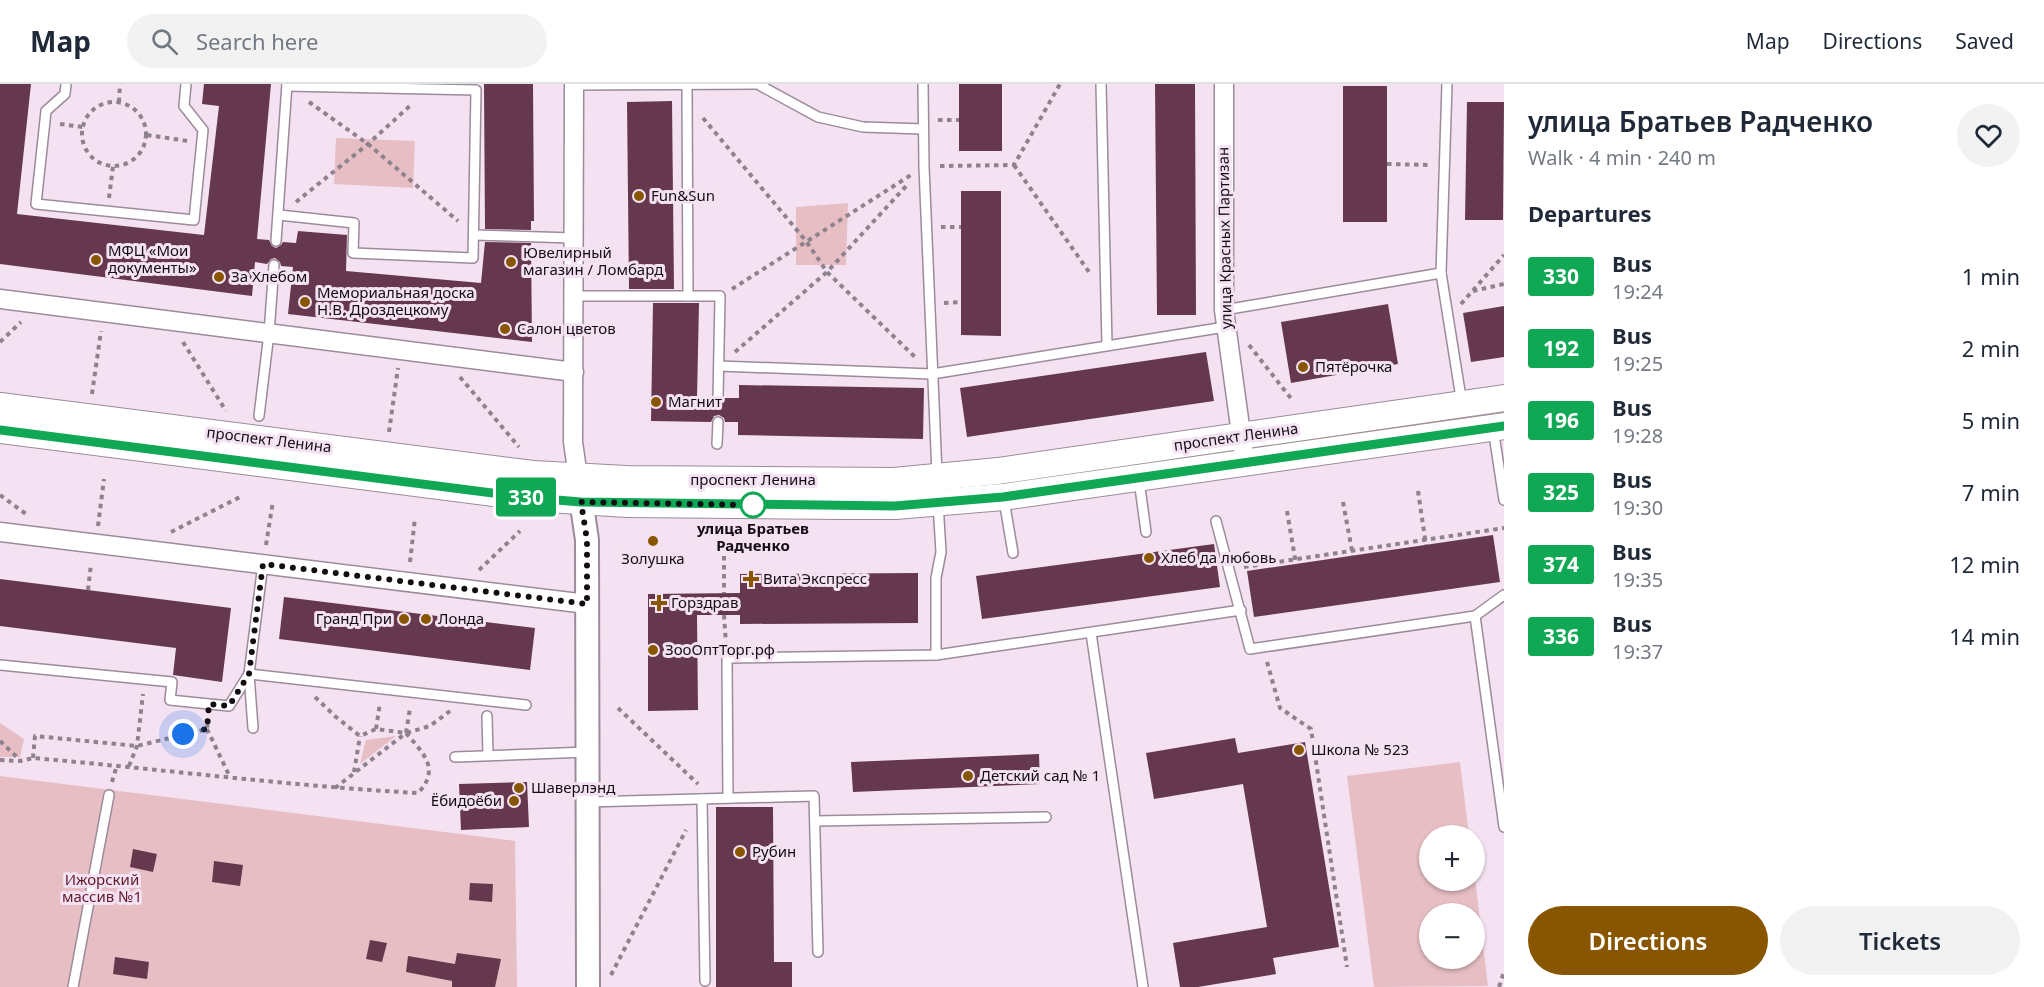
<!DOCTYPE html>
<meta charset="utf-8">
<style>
:root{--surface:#fff;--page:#f2f2f3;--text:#1f2937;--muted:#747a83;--line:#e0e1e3;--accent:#885600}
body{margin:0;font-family:"Noto Sans",sans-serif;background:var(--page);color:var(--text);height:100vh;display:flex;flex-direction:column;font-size:22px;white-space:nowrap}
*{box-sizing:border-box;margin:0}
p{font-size:20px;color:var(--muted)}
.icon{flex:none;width:33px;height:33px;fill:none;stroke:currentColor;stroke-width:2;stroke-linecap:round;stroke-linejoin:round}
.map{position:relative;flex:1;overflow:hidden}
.drawer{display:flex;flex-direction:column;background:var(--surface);width:540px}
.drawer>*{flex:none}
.badge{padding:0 12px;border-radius:4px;font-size:21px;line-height:39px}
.buttons{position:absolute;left:1419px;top:741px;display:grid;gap:12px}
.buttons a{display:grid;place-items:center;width:66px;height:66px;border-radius:50%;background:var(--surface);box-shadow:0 2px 4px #0004;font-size:30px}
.you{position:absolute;width:30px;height:30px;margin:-15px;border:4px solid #fff;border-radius:50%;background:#1a73e8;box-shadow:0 0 0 9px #1a73e833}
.map>.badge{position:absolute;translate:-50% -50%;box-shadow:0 0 0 3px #fff}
h2{padding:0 24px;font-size:22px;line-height:54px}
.round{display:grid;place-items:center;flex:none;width:63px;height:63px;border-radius:32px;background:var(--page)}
.head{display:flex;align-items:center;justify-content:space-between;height:102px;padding:0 24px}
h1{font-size:28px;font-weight:600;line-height:45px}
.button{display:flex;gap:12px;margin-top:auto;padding:12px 24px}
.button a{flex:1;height:69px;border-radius:36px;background:var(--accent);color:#fff;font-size:24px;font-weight:600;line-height:69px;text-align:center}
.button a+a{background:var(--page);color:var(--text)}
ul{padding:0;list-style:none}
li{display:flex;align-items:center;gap:18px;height:72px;padding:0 24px}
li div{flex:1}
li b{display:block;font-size:22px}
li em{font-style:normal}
li .badge{min-width:66px;font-weight:700;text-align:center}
header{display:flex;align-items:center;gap:36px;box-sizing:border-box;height:84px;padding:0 30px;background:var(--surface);border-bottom:2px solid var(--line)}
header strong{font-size:28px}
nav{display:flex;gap:33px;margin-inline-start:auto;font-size:21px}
.search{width:420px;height:54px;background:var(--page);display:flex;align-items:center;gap:15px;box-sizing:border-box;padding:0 21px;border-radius:33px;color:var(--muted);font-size:22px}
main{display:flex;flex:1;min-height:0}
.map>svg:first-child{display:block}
.green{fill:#e6bec3;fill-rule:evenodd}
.building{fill:#66384e}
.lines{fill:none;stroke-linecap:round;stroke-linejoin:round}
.service-casing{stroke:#9c8b9a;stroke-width:12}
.minor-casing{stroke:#9c8b9a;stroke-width:21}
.tertiary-casing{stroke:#9c8b9a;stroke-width:26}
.secondary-casing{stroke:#9c8b9a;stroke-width:28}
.path{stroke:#8e828d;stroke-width:4;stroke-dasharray:4.5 4.5;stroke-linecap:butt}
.service{stroke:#fff;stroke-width:9}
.minor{stroke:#fff;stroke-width:18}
.tertiary{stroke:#fff;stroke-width:22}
.secondary{stroke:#fff;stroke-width:26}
.line-casing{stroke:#fff;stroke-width:14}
.line{stroke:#10a855;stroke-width:9}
.walk{stroke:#140e14;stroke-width:6;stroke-dasharray:0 10.8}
.poi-dot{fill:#885600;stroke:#f4e2f2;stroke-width:2}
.stop-dot{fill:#fff;stroke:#10a855;stroke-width:3}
.labels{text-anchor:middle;stroke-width:6;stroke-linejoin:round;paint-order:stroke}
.poi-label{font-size:15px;fill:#140e14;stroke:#f4e2f2;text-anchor:start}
.street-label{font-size:15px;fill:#140e14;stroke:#f4e2f2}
.stop-label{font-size:15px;font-weight:bold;fill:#140e14;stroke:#f4e2f2}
.park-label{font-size:15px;fill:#611a2b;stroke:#f4e2f2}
</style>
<header>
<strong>Map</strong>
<div class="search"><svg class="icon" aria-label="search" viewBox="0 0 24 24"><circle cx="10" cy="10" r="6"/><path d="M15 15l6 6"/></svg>Search here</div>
<nav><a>Map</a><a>Directions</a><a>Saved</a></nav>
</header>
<main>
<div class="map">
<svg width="1504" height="903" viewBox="0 0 1504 903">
<rect width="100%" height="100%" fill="#f4e2f2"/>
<g class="green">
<path d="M336,54l79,3 -2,47 -79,-4z"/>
<path d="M848,119l-2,62h-50v-58z"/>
<path d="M0,639l24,16 -4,18h-20z"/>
<path d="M396,652l-36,28 6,-24z"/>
<path d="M1460,678l9,73 -39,1v44h44l1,-2 13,108 -114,1 -27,-211zM1430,830h44v44h-44z"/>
<path d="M0,692l515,65 2,146h-517z"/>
</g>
<g class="building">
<path d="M0,0h31l-14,130 187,21 15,-129 -17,-2 2,-20h67l-14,155 12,1 3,6 4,2 5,-3 2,-3 13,1 2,-12 49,4 -1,36 135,12 4,-41 46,1 1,99 -244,-28 5,-47 -12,-1 -1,-4 -5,-4 -4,1 -4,5 -12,-2 -3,34 -252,-32z"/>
<path d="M484,0h49l1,137h-3v9l-46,-1z"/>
<rect x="959" y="0" width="43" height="67"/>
<path d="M1155,0h40l1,231h-39z"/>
<rect x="1343" y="2" width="44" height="136"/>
<path d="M672,17l2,188h-45l-2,-187z"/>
<path d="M1467,18h37l-1,118h-38z"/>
<path d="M961,107h40v145l-40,-1z"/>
<path d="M653,219h46l-2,95h14l3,5 7,1 4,-6h14v-13l185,3 -1,51 -185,-4v-13h-13l-1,-4 -5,-3 -5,1 -3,6 -60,-1z"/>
<path d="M1388,220l10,60 -107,19 -10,-61z"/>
<path d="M1504,222v51l-33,5 -8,-49z"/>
<path d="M1206,268l8,49 -247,36 -7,-49z"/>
<path d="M1493,451l7,47 -246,35 -7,-46z"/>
<path d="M1214,460l6,43 -238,32 -6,-43z"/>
<path d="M918,489v50l-178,1v-9h-43l1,95 -50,1v-117l92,-1v-19z"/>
<path d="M0,495l231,29 -9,74 -49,-7 3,-27 -176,-22z"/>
<path d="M284,513l251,31 -5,42 -251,-31z"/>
<path d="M1235,654l3,15 67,-11 34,205 -66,11 3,16 -78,13h-18l-7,-44 94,-16 -24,-143 -89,15 -8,-46z"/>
<path d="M1039,670l1,30 -187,8 -2,-30z"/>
<path d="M527,698l2,45 -68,3 -2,-46z"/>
<path d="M716,723h57l1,155h18v25h-76z"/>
<path d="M133,765l24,5 -4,18 -23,-5z"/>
<path d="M214,777l29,4 -3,21 -28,-4z"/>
<path d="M470,799l23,1 -1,18 -23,-2z"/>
<path d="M370,856l17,3 -5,19 -16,-3z"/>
<path d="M457,869l44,6 -6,28h-43v-6l-46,-9 2,-16 47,8z"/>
<path d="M115,873l34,5 -2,17 -34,-5z"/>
</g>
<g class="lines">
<g class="service-casing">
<g id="service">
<path d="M66,0l-1,10 -19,17 -10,93 158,16 9,-90 -19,-24 2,-22"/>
<path d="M923,0l1,83 13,307"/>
<path d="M1101,0l6,261"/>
<path d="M1447,0l-6,189 21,131"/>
<path d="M574,1l189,-1"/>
<path d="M687,1l1,211"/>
<path d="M761,2l57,31 45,10 60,2"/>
<path d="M279,131l75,8 -1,30 120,5 3,-168 -189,-4"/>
<path d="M474,151l99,3"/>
<path d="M276,157l11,-157"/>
<path d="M573,212h147l-2,102"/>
<path d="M1224,226l217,-37"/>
<path d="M719,282l213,8 293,-47"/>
<path d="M259,332l10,-83 5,-68"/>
<path d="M1493,344l11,72"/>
<path d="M717,360l1,-22"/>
<path d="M1139,396l7,52"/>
<path d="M1004,416l9,53"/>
<path d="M1216,437l34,128 225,-33 29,-21"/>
<path d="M1475,532l29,211"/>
<path d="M1091,549l52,354"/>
<path d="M936,571v-77l5,-26 -3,-49"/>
<path d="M0,581l172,17 -2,18 59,6 20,-32"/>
<path d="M249,590l277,31"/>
<path d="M487,632l1,39"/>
<path d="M253,644l-4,-54 14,-110"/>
<path d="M455,673l132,-5"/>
<path d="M728,714l-1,-140 209,-3 305,-45"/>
<path d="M702,715l3,182"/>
<path d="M587,718l227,-6 4,156"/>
<path d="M815,737l231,-4"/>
<path d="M73,903l36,-192"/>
</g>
</g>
<g class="minor-casing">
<g id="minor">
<path d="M574,0l-1,358 5,35"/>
<path d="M1224,0v226l21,153"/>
<path d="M0,215l574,73"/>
<path d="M0,448l587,72"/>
</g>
</g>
<g class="tertiary-casing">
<path id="tertiary" d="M579,401l8,55 1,447"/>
</g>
<g class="secondary-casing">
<g id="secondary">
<path d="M0,322l533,68 93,5 268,2 104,-10 506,-73"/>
<path d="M0,346l532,68 95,6 214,2h54l108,-9 501,-71"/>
</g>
</g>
<g class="path">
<circle cx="114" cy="50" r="32"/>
<path d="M119,18l1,-18"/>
<path d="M309,18l59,42 90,77"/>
<path d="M703,34l103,123 21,31 88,85"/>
<path d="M938,36h21"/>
<path d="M60,40l23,3"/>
<path d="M147,51l41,6"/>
<path d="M1387,80l45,1"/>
<path d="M1014,81l75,107"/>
<path d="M940,82l74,-1 46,-81"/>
<path d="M109,114l4,-32"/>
<path d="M296,118l72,-58 44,-40"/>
<path d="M941,143h20"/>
<path d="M732,205l179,-114"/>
<path d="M1473,207l31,-7"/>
<path d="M944,219l17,-1"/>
<path d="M1461,220l43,-49"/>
<path d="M0,258l21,-20"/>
<path d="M183,258l43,69"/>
<path d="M1249,261l44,56"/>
<path d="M735,268l92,-80 81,-88"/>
<path d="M460,293l59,70"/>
<path d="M92,310l9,-63"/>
<path d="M389,348l9,-64"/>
<path d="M1418,407l8,54"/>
<path d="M0,411l26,19"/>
<path d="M1343,418l10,54"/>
<path d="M1287,427l9,53"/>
<path d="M98,442l6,-47"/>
<path d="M171,448l69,-35"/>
<path d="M266,461l7,-44"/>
<path d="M724,472v37"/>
<path d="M410,478l5,-44"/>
<path d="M1244,483l260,-39"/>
<path d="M479,486l41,-39"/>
<path d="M88,506l3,-26"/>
<path d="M724,531l2,29"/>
<path d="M1267,578l13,46 31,21 36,238"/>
<path d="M315,613l21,20 24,19 16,-7 30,4 7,-2 17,-5 20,-15"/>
<path d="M618,624l80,76"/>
<path d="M207,645l23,48"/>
<path d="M376,645l4,-26"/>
<path d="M0,657l21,20"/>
<path d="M33,674l2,-22 102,10 70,-17 1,-9"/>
<path d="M0,676l21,1 12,-3c128,11 256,28 385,35 23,-24 5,-40 -12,-60"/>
<path d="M129,682l8,-20 6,-52"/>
<path d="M354,688l6,-36"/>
<path d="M112,698l5,-17"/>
<path d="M335,704l71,-55 4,-25"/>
<path d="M611,891l75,-145"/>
<path d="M1499,903l5,-15"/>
</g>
<use href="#service" class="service"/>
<use href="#minor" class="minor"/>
<use href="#tertiary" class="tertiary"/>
<use href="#secondary" class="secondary"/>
</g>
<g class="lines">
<g class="line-casing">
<path id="line" d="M0,346l532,68 49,4 314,4 108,-9 501,-71"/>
</g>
<use href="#line" class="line"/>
<path class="walk" d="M183,650l24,-5 2,-25 20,2 20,-32 14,-110 324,40v-64l-6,-38 172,3"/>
</g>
<g class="poi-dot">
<circle cx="639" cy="112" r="6"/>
<circle cx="96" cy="176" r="6"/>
<circle cx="511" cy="178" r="6"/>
<circle cx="219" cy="193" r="6"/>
<circle cx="305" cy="218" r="6"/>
<circle cx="505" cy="245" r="6"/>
<circle cx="1303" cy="283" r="6"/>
<circle cx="656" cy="318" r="6"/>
<circle cx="653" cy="457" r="6"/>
<circle cx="1149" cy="474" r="6"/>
<path d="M748 486h6v6h6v6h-6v6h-6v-6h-6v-6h6z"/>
<path d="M656 510h6v6h6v6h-6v6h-6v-6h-6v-6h6z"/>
<circle cx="404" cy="535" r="6"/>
<circle cx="426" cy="535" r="6"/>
<circle cx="653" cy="566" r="6"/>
<circle cx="1299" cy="666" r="6"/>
<circle cx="968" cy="692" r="6"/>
<circle cx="519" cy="704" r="6"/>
<circle cx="514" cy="717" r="6"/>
<circle cx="740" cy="768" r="6"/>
</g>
<circle class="stop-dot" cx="753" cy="421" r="12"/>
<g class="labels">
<g class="poi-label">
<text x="651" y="117">Fun&amp;Sun</text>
<text x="108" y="172">МФЦ «Мои<tspan x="108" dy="17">документы»</tspan></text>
<text x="523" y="174">Ювелирный<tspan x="523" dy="17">магазин / Ломбард</tspan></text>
<text x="231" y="198">За Хлебом</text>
<text x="317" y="214">Мемориальная доска<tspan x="317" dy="17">Н.В. Дроздецкому</tspan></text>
<text x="517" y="250">Салон цветов</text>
<text x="1315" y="288">Пятёрочка</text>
<text x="668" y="323">Магнит</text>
<text x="1161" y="479">Хлеб да любовь</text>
<text x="653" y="480" text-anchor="middle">Золушка</text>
<text x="763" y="500">Вита Экспресс</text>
<text x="671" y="524">Горздрав</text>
<text x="392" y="540" text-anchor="end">Гранд При</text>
<text x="438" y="540">Лонда</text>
<text x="665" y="571">ЗооОптТорг.рф</text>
<text x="1311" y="671">Школа № 523</text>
<text x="980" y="697">Детский сад № 1</text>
<text x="531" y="709">Шаверлэнд</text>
<text x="502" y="722" text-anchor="end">Ёбидоёби</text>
<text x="752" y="773">Рубин</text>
</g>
<g class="street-label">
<text transform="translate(1225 154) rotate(-91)" y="5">улица Красных Партизан</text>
<text transform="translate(1236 353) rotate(-8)" y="5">проспект Ленина</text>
<text transform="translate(269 356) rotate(7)" y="5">проспект Ленина</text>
<text x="753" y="401">проспект Ленина</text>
</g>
<g class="stop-label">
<text x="753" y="450">улица Братьев<tspan x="753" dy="17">Радченко</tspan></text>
</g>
<g class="park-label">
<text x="102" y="801">Ижорский<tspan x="102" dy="17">массив №1</tspan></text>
</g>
</g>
</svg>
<div class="buttons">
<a>+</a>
<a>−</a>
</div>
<div class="you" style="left:183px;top:650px"></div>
<b class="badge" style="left:526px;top:413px;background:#10a855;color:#fff">330</b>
</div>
<section class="drawer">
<div class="head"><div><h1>улица Братьев Радченко</h1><p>Walk · 4 min · 240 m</p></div><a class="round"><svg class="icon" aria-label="heart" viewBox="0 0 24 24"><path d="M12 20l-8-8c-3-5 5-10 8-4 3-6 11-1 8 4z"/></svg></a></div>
<h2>Departures</h2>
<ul>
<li><span class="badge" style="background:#10a855;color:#fff">330</span><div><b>Bus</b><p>19:24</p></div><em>1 min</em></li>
<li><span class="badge" style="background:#10a855;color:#fff">192</span><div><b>Bus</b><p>19:25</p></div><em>2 min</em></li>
<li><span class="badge" style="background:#10a855;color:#fff">196</span><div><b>Bus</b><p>19:28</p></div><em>5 min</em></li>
<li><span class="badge" style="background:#10a855;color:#fff">325</span><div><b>Bus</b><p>19:30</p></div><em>7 min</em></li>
<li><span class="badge" style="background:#10a855;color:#fff">374</span><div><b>Bus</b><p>19:35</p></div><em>12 min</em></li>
<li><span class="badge" style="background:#10a855;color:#fff">336</span><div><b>Bus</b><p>19:37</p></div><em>14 min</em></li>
</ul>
<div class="button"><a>Directions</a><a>Tickets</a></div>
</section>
</main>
